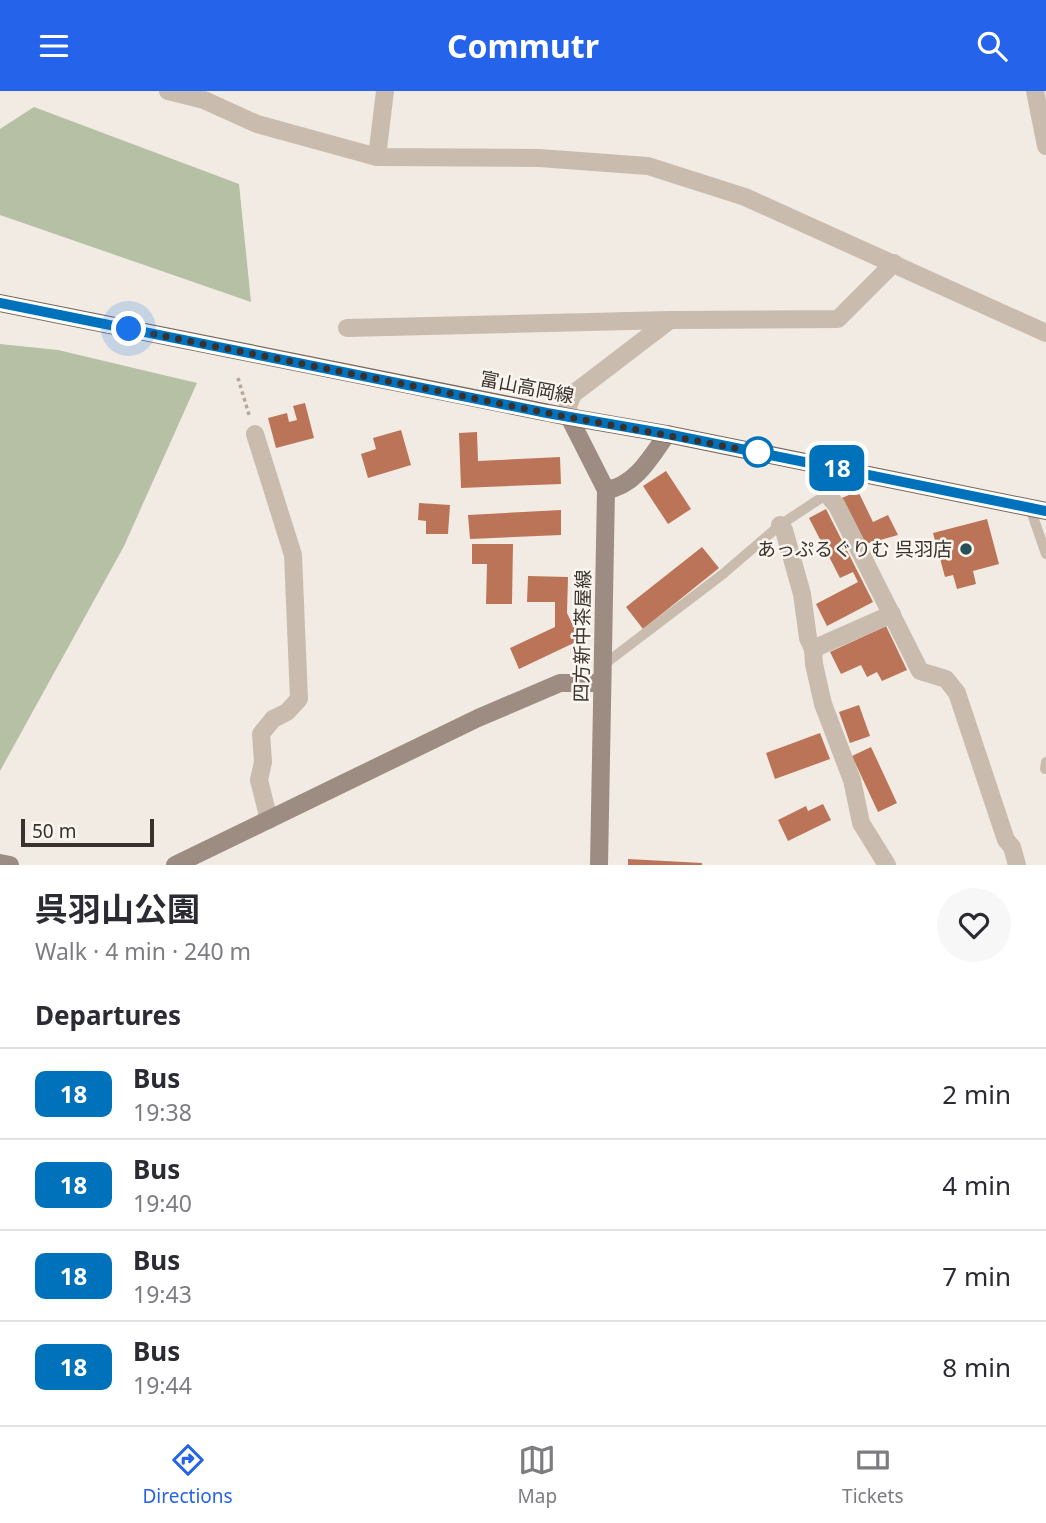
<!DOCTYPE html>
<meta charset="utf-8">
<style>
:root{--surface:#fff;--page:#f7f7f7;--text:#2b2b33;--muted:#7c7c81;--line:#e1e1e2;--accent:#2563eb}
body{margin:0;font-family:"Noto Sans","Noto Sans JP",sans-serif;background:var(--page);color:var(--text);height:100vh;display:flex;flex-direction:column;font-size:26px;white-space:nowrap}
*{box-sizing:border-box;margin:0}
p{font-size:23px;color:var(--muted)}
.icon{flex:none;width:38px;height:38px;fill:none;stroke:currentColor;stroke-width:2;stroke-linecap:round;stroke-linejoin:round}
.map{position:relative;height:774px;overflow:hidden}
.panel{display:flex;flex-direction:column;background:var(--surface);flex:1}
.panel>*{flex:none}
.badge{padding:0 14px;border-radius:10px;font-size:24px;line-height:46px}
.scale{position:absolute;left:21px;bottom:18px;width:133px;box-sizing:border-box;padding-left:7px;border:4px solid #39312d;border-top:0;font-size:19px;line-height:24px;white-space:nowrap;color:#39312d;-webkit-text-stroke:5px #faf5ef;paint-order:stroke}
.you{position:absolute;width:35px;height:35px;margin:-18px;border:5px solid #fff;border-radius:50%;background:#1a73e8;box-shadow:0 0 0 10px #1a73e833}
.map>.badge{position:absolute;translate:-50% -50%;box-shadow:0 0 0 4px #fff}
h2{padding:0 35px;font-size:26px;line-height:63px}
.round{display:grid;place-items:center;flex:none;width:74px;height:74px;border-radius:37px;background:var(--page)}
.headline{display:flex;align-items:center;justify-content:space-between;height:119px;padding:0 35px}
h1{font-size:33px;font-weight:700;line-height:52px}
ul{padding:0;list-style:none}
li{display:flex;align-items:center;gap:21px;height:91px;padding:0 35px;border-top:2px solid var(--line)}
li div{flex:1}
li b{display:block;font-size:26px}
li em{font-style:normal}
li .badge{min-width:77px;font-weight:700;text-align:center}
header{display:flex;justify-content:space-between;align-items:center;height:91px;padding:0 35px;background:var(--accent);color:#fff;font-size:32px;font-weight:700}
.dock{display:flex;justify-content:space-around;align-items:center;height:98px;border-top:2px solid var(--line);background:var(--surface);font-size:19px;color:var(--muted)}
.dock a{display:grid;justify-items:center;gap:4px}
.dock .current{color:var(--accent)}
.map>svg:first-child{display:block}
.green{fill:#b5c0a4}
.building{fill:#bb7458}
.lines{fill:none;stroke-linecap:round;stroke-linejoin:round}
.path{stroke:#b5a79a;stroke-width:3.5;stroke-dasharray:3.5 3.5;stroke-linecap:butt}
.lane{stroke:#c9bcaf;stroke-width:10}
.street{stroke:#c9bcaf;stroke-width:18}
.secondary{stroke:#9d8c81;stroke-width:18}
.primary{stroke:#79695f;stroke-width:18}
.line-casing{stroke:#fff;stroke-width:16}
.line{stroke:#0072bc;stroke-width:10}
.walk{stroke:#39312d;stroke-width:7;stroke-dasharray:0 12.6}
.stop-dot{fill:#fff;stroke:#0072bc;stroke-width:3.5}
.poi-dot{fill:#265257;stroke:#faf5ef;stroke-width:2.5}
.labels{text-anchor:middle;stroke-width:5;stroke-linejoin:round;paint-order:stroke}
.street-label{font-size:19px;fill:#39312d;stroke:#faf5ef}
.poi-label{font-size:19px;fill:#39312d;stroke:#faf5ef;text-anchor:end}
</style>
<header><svg class="icon" aria-label="menu" viewBox="0 0 24 24"><path d="M4 6h16M4 12h16M4 18h16"/></svg>Commutr<svg class="icon" aria-label="search" viewBox="0 0 24 24"><circle cx="10" cy="10" r="6"/><path d="M15 15l6 6"/></svg></header>
<div class="map">
<svg width="1046" height="774" viewBox="0 0 1046 774">
<rect width="100%" height="100%" fill="#f2ebe3"/>
<g class="green">
<path d="M34,16l205,77 12,118 -251,-87v-86z"/>
<path d="M0,253l58,6 139,33 -73,163 -124,225z"/>
</g>
<g class="building">
<path d="M305,312l9,35 -38,10 -8,-30 19,-5 2,9 8,-2 -4,-14z"/>
<path d="M401,339l10,35 -43,13 -7,-24 15,-5 -3,-11z"/>
<path d="M477,341l1,29 82,-4 1,27 -100,4 -2,-55z"/>
<path d="M666,380l25,38 -23,15 -25,-38z"/>
<path d="M858,400l15,31 15,-7 10,20 -32,9 -24,-46z"/>
<path d="M419,412l31,2 -2,29h-22v-13l-8,-1z"/>
<path d="M826,418l47,93 -46,24 -11,-22 42,-22 -5,-10 -13,6 -31,-60z"/>
<path d="M561,419v25l-91,4 -2,-24z"/>
<path d="M987,428l12,45 -26,7 3,13 -19,5 -4,-14 -8,2 -12,-44z"/>
<path d="M472,453h41l-1,60h-26l1,-40h-15z"/>
<path d="M702,456l17,21 -76,61 -17,-22z"/>
<path d="M528,485l40,1 -1,36 13,27 -61,29 -9,-21 45,-21v-25h-28z"/>
<path d="M886,535l21,44 -25,11 -5,-9 -10,5 -6,-12 -20,9 -11,-22z"/>
<path d="M859,614l11,31 -20,7 -11,-31z"/>
<path d="M820,642l10,26 -55,20 -9,-26z"/>
<path d="M871,656l26,56 -19,9 -26,-56z"/>
<path d="M823,713l8,16 -43,21 -10,-21 28,-14 2,5z"/>
<path d="M628,768l74,4v2h-74z"/>
</g>
<g class="lines">
<path class="path" d="M238,287l12,40"/>
<g class="lane">
<path d="M1030,417l16,46"/>
<path d="M602,575l121,-92 57,-49 47,-31"/>
<path d="M1045,678l1,-7"/>
</g>
<g class="street">
<path d="M168,0l36,9 53,24 120,33 162,1 109,8 97,31 301,136"/>
<path d="M1035,0l11,55"/>
<path d="M377,66l8,-66"/>
<path d="M347,237l323,-8"/>
<path d="M569,326l-1,-11 5,-12 97,-74 168,-1 56,-56"/>
<path d="M255,343l38,121 6,144 -12,13 -14,7 -12,15 2,28 -4,18 10,40"/>
<path d="M833,377l-6,26 10,12 83,165 26,8 11,14 49,147 6,7 5,18"/>
<path d="M780,434l4,5 18,64 6,44 5,11 1,15 9,40 29,76 9,43 26,42"/>
<path d="M813,558l79,-35"/>
</g>
<g class="secondary">
<path d="M569,326l37,73 -7,375"/>
<path d="M606,399c29,-4 45,-33 61,-56"/>
<path d="M0,772l10,2"/>
<path d="M175,774l303,-147 82,-35h42"/>
</g>
<path class="primary" d="M0,212l569,114 98,17 379,77"/>
</g>
<g class="lines">
<g class="line-casing">
<path id="line" d="M0,212l547,110 120,21 379,77"/>
</g>
<use href="#line" class="line"/>
<path class="walk" d="M129,238l418,84 215,40 -4,-1"/>
</g>
<circle class="stop-dot" cx="758" cy="361" r="14"/>
<circle class="poi-dot" cx="966" cy="458" r="7"/>
<g class="labels">
<g class="street-label">
<text transform="translate(527 296) rotate(11)" y="7">富山高岡線</text>
<text transform="translate(582 545) rotate(-89)" y="7">四方新中茶屋線</text>
</g>
<g class="poi-label">
<text x="952" y="465">あっぷるぐりむ 呉羽店</text>
</g>
</g>
</svg>
<div class="scale">50 m</div>
<div class="you" style="left:129px;top:238px"></div>
<b class="badge" style="left:837px;top:377px;background:#0072bc;color:#fff">18</b>
</div>
<section class="panel">
<div class="headline"><div><h1>呉羽山公園</h1><p>Walk · 4 min · 240 m</p></div><a class="round"><svg class="icon" aria-label="heart" viewBox="0 0 24 24"><path d="M12 20l-8-8c-3-5 5-10 8-4 3-6 11-1 8 4z"/></svg></a></div>
<h2>Departures</h2>
<ul>
<li><span class="badge" style="background:#0072bc;color:#fff">18</span><div><b>Bus</b><p>19:38</p></div><em>2 min</em></li>
<li><span class="badge" style="background:#0072bc;color:#fff">18</span><div><b>Bus</b><p>19:40</p></div><em>4 min</em></li>
<li><span class="badge" style="background:#0072bc;color:#fff">18</span><div><b>Bus</b><p>19:43</p></div><em>7 min</em></li>
<li><span class="badge" style="background:#0072bc;color:#fff">18</span><div><b>Bus</b><p>19:44</p></div><em>8 min</em></li>
</ul>
</section>
<nav class="dock">
<a class="current"><svg class="icon" aria-label="directions" viewBox="0 0 24 24"><path d="M12 3l9 9-9 9-9-9zM9 14v-3h6M13 9l2 2-2 2"/></svg>Directions</a>
<a><svg class="icon" aria-label="map" viewBox="0 0 24 24"><path d="M3 6l6-2 6 2 6-2v14l-6 2-6-2-6 2zM9 4v14M15 6v14"/></svg>Map</a>
<a><svg class="icon" aria-label="tickets" viewBox="0 0 24 24"><path d="M3 7h18v10H3zM15 7v10"/></svg>Tickets</a>
</nav>
